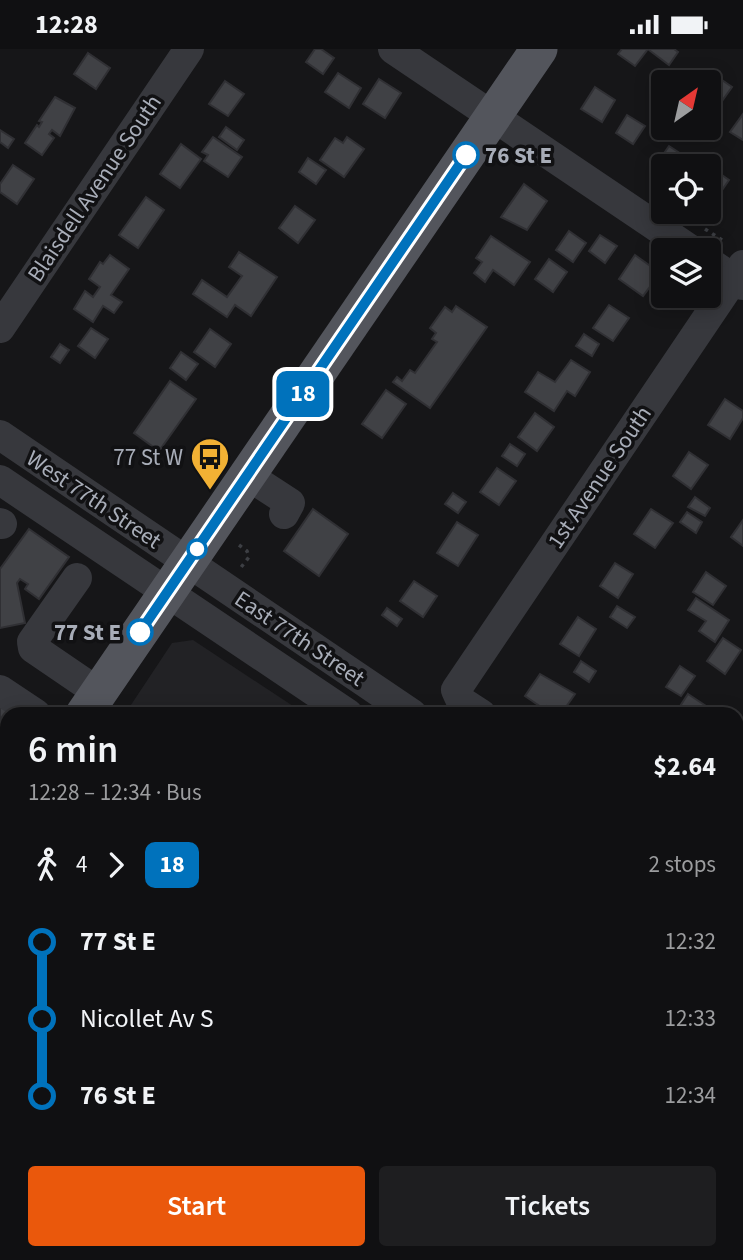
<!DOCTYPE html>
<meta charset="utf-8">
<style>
:root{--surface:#101012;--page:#1e1e20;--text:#f1f3f6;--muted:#9c9d9f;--line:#303032;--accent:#ea580c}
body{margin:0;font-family:"Source Sans 3",sans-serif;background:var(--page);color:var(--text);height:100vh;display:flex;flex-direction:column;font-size:26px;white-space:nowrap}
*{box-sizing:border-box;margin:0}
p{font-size:23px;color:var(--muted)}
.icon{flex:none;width:38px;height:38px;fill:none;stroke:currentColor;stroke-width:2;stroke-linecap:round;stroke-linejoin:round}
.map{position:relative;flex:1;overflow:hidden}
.drawer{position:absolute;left:0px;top:658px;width:744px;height:553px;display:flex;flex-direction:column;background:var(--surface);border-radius:21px 21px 0 0;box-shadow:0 4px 18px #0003,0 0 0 2px var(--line)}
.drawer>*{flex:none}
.badge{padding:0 14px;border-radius:10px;font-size:24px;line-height:46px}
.needle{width:46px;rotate:34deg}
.controls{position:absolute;left:651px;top:21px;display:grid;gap:14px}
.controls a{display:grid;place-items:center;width:70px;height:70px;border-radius:7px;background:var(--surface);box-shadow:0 4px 18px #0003,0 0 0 2px var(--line);font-size:35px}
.map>.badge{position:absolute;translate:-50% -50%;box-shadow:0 0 0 4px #fff}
.legs{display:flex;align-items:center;gap:10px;height:77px;padding:0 28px;font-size:23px}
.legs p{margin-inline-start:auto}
.head{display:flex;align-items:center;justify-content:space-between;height:119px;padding:0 28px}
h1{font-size:38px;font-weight:600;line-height:52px}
.button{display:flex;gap:14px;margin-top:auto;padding:14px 28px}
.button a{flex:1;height:80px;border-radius:7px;background:var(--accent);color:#fff;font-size:28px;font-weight:600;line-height:80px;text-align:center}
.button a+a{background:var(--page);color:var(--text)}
ul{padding:0 28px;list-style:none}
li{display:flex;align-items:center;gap:24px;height:77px;font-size:26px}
li i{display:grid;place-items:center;width:10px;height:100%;margin:0 9px;background:currentColor}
li i::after{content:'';width:18px;height:18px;margin:-9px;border:5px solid;border-radius:50%;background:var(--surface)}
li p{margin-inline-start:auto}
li:first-child i{background:linear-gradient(#0000 50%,currentColor 0)}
li:last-child i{background:linear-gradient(currentColor 50%,#0000 0)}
.status{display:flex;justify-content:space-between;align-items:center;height:49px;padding:0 35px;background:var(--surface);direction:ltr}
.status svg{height:19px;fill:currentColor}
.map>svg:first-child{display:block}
.built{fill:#222225}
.building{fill:#404145;stroke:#303034;stroke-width:2}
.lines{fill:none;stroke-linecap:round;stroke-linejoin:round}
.path{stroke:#3d3f44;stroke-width:3.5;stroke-dasharray:3.5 5;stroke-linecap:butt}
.minor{stroke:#37383d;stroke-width:30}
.major{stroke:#53555c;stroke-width:37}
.highway{stroke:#63666e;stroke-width:38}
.line-1-casing{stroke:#fff;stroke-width:16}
.line-1{stroke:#0072bc;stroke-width:10}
.stop-1-dot{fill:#fff;stroke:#0072bc;stroke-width:3.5}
.labels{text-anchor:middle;stroke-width:7;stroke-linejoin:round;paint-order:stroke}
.stop-label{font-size:23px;font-weight:bold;fill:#a8adb8;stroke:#111113;text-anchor:start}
.street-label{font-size:23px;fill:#a8adb8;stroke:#111113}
.poi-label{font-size:23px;fill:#a8adb8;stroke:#111113;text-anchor:end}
</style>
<div class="status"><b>12:28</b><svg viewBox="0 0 49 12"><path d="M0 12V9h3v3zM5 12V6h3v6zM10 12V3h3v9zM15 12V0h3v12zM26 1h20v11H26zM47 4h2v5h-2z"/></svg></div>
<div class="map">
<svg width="743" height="1211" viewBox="0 0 743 1211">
<rect width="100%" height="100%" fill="#161618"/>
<g class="built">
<path d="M193,591l112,74h-180l47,-71z"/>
<path d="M737,955l6,4v239l-9,13h-458l-6,-7h467z"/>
</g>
<g class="building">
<path d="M315,0h6l13,9 -11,16 -17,-12z"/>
<path d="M622,0h26l-13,17 -17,-12z"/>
<path d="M650,0h24l4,3 -9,13 -20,-15z"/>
<path d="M88,4l22,15 -14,21 -22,-15z"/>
<path d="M709,22l23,16 -15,21 -8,-6v-20h-8z"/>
<path d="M338,24l23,15 -12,20 -24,-16z"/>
<path d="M379,30l22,14 -16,25 -22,-14z"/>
<path d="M225,32l19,13 -16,22 -19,-12z"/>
<path d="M595,38l20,13 -13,22 -21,-13z"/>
<path d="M55,48l20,11 -15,28 -8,-6 -3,4 5,4 -12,17 -17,-12 12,-18 2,2 3,-5 -3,-1z"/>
<path d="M743,65v26l-13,-8z"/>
<path d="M627,66l18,11 -12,18 -17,-11z"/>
<path d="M226,78l18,13 -7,10 -18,-13z"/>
<path d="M0,81l14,9 -6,9 -8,-6z"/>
<path d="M213,88l29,20 -14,20 -24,-16 4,-6 -6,-3z"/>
<path d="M347,88l17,12 -20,28 -24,-17 15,-22 8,5z"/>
<path d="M181,95l20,15 -21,29 -20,-14z"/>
<path d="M669,97l23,15 -3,5h-25l-6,-4z"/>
<path d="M308,109l18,12 -10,14 -17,-12z"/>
<path d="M13,116l21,14 -17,25 -17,-12v-8z"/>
<path d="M709,117l20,14 -18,26 -2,-2z"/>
<path d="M524,135l23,17 -20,29 -26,-13z"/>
<path d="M146,148l18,13 -26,38 -19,-13z"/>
<path d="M295,157l20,14 -17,23 -19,-15z"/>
<path d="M569,182l17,12 -13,19 -17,-12z"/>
<path d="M600,186l17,11 -12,17 -16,-12z"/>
<path d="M491,187l39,26 -16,23 -21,-15 -8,12 -11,-9 8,-11 -6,-4z"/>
<path d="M239,203l38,25 -26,39 -16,-11 -8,12 -34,-23 9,-14 25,17 15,-21 -13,-9z"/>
<path d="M110,206l19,14 -18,26 11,7 -8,11 -11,-7 -10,16 -19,-13 11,-18 8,6 7,-10 -11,-8 11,-17 3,2z"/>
<path d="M635,206l25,18 -17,23 -24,-17z"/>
<path d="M549,210l18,13 -14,20 -18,-13z"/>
<path d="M609,256l20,13 -16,23 -20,-13z"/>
<path d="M456,257l31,21 -57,81 -37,-26 4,-5 5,4 8,-11 5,3 22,-31 -5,-3 4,-6 -6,-5 15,-21 7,5z"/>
<path d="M91,279l17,11 -13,19 -17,-12z"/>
<path d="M210,280l21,15 -16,23 -21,-15z"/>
<path d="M584,285l15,10 -7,12 -16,-10z"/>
<path d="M60,295l9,6 -9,13 -9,-6z"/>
<path d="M181,303l17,12 -12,16 -16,-12z"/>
<path d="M571,311l19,12 -15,24 -8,-5 -13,20 -29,-19 13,-20 17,10z"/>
<path d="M170,332l26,18 -37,52 -25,-18z"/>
<path d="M386,341l20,14 -24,34 -20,-14z"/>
<path d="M725,350l18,12v7l-13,21 -22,-14z"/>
<path d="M535,364l19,14 -17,24 -19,-14z"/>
<path d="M510,395l15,10 -8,12 -15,-10z"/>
<path d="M689,403l19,13 -17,24 -18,-13z"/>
<path d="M497,419l19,13 -17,24 -19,-13z"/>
<path d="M453,444l13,9 -8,11 -13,-9z"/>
<path d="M695,448l15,11 -5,8 -17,-9z"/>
<path d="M313,460l35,25 -29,42 -35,-25z"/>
<path d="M651,460l22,14 -18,25 -21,-14z"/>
<path d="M687,463l15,10 -6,11 -16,-11z"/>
<path d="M743,471v26l-12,-9z"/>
<path d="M457,473l21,13 -20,31 -21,-13z"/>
<path d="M29,480l40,28 -30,42 -14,-10 3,-5 -8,-5 -3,4 8,40 -25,5v-59z"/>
<path d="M615,514l18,11 -15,24 -18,-12z"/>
<path d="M706,523l20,14 -13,19 -20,-13z"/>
<path d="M414,532l23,15 -14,21 -23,-16z"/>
<path d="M696,549l33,22 -14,22 -16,-11 7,-10 -18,-11z"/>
<path d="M617,557l18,11 -8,11 -17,-11z"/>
<path d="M387,559l15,11 -5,7 -15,-11z"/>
<path d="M578,568l18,12 -17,27 -19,-12z"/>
<path d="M723,589l18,12 -16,24 -18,-13z"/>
<path d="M581,612l15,10 -7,11 -15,-10z"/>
<path d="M680,617l15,10 -14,20 -15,-9z"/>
<path d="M540,625l35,20 -14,20 -14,-8 -3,3 -19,-13z"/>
<path d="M688,645l21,14 -4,6h-30z"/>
<path d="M0,653l17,12h-10v15l-7,10z"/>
<path d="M737,955l6,4v221l-6,8z"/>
<path d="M640,1204h86l-5,7h-85z"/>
</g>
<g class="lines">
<g class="path">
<path d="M705,180l17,11"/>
<path d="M239,496l8,6 2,6 -10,13"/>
<path d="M737,826l6,5"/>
</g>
<g class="minor">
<path d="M393,0l298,201"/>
<path d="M709,213l34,23"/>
<path d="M0,279l189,-279"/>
<path d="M0,386l412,279"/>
<path d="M247,426l43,28 -6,11"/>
<path d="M0,431l348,234"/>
<path d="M0,474l2,1"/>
<path d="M77,529l-45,64 1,6 66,45"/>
<path d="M0,641l36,24"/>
<path d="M481,665l-20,-13 -5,-11 287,-425"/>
<path d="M0,698l7,-11"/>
<path d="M737,737l6,-9"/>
<path d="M737,886l6,4"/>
<path d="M737,928l6,4"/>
<path d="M240,1204l6,7"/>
<path d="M462,1204l11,7"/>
</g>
<g class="major">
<path d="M84,665l455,-665"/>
<path d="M3,784l4,-6"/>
</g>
<path class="highway" d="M14,1204l10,7"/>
</g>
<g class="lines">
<g class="line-1-casing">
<path id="line-1" d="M140,583l326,-477"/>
</g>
<use href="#line-1" class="line-1"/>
</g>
<defs>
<g id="bus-pin" transform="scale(2.0125)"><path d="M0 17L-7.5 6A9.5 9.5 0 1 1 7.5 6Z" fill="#f2b134" stroke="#111113"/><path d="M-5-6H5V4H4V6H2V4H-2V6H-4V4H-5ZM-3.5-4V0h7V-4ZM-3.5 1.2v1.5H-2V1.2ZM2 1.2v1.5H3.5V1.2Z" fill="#111"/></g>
</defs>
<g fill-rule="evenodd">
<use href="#bus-pin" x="210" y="408"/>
</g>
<g class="stop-1-dot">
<circle cx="466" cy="106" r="12"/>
<circle cx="197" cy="500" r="9"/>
<circle cx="140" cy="583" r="12"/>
</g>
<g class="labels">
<g class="stop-label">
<text x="485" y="114">76 St E</text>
<text x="121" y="591" text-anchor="end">77 St E</text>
</g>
<g class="street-label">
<text transform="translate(94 139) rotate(-56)" y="8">Blaisdell Avenue South</text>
<text transform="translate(599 428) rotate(-56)" y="8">1st Avenue South</text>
<text transform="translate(94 450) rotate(34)" y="8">West 77th Street</text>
<text transform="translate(300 589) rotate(34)" y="8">East 77th Street</text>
</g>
<g class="poi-label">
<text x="183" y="416">77 St W</text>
</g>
</g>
</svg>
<div class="controls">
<a><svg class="needle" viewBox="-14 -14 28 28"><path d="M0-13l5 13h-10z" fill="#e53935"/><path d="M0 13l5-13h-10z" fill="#9c9d9f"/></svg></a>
<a><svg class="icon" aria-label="locate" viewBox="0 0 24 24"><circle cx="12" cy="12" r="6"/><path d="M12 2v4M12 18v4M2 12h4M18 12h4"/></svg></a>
<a><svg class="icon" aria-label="layers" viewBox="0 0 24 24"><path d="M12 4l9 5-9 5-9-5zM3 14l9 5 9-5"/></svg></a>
</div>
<b class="badge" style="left:303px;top:345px;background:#0072bc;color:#fff">18</b>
<section class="drawer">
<div class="head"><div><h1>6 min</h1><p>12:28 – 12:34 · Bus</p></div><b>$2.64</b></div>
<div class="legs"><svg class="icon" aria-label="walk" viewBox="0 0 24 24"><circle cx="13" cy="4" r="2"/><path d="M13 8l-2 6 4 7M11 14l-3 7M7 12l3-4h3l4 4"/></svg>4<svg class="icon" aria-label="forward" viewBox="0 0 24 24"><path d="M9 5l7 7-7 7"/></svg><b class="badge" style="background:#0072bc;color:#fff">18</b><p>2 stops</p></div>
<ul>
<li><i style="color:#0072bc"></i><b>77 St E</b><p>12:32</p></li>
<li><i style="color:#0072bc"></i><span>Nicollet Av S</span><p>12:33</p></li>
<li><i style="color:#0072bc"></i><b>76 St E</b><p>12:34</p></li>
</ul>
<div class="button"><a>Start</a><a>Tickets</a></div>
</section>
</div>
